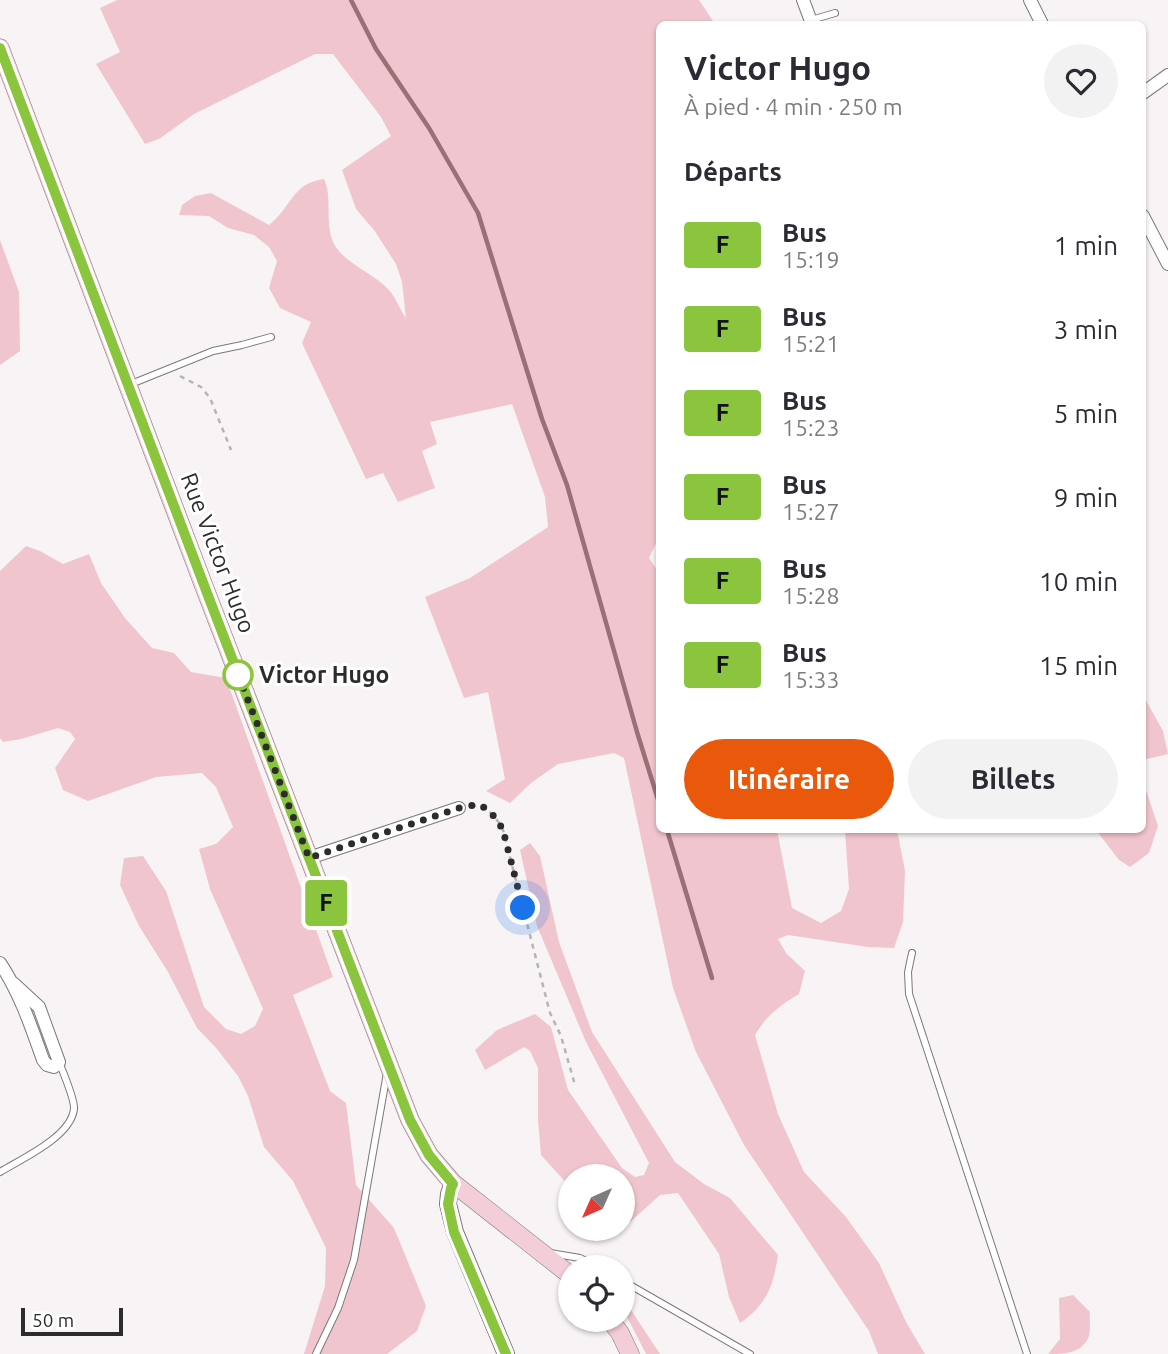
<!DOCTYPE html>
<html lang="fr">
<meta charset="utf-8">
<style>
:root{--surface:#fff;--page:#f2f2f3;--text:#2b2b33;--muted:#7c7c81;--accent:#ea580c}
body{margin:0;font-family:Ubuntu,sans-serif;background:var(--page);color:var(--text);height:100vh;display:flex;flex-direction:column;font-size:26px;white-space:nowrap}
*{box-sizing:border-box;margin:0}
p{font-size:23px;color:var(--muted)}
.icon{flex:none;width:38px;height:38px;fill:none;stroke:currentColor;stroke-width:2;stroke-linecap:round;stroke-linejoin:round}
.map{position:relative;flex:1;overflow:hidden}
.panel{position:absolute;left:656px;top:21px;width:490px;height:812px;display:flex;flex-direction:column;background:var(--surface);border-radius:10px;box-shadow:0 2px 5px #0004}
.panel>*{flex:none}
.badge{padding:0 14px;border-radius:5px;font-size:24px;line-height:46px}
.needle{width:46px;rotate:225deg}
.buttons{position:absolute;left:558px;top:1164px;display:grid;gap:14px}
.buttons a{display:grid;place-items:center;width:77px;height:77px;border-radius:50%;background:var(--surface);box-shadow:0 2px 5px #0004;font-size:35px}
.scale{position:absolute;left:21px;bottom:18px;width:102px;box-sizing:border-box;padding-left:7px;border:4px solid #2d2c2c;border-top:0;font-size:19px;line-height:24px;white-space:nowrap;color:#2d2c2c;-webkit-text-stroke:5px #fff;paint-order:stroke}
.you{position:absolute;width:35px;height:35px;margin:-18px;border:5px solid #fff;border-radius:50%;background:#1a73e8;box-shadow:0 0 0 10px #1a73e833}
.map>.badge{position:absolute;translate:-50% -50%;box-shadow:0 0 0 4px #fff}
h2{padding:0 28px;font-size:26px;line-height:63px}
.round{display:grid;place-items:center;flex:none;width:74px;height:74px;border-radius:37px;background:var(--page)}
.head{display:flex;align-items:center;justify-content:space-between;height:119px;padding:0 28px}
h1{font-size:33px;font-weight:600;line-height:52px}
.button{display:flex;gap:14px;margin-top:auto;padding:14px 28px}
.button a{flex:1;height:80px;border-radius:42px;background:var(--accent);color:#fff;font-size:28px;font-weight:600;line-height:80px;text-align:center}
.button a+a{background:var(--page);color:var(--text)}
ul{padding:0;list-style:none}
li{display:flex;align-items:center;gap:21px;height:84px;padding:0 28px}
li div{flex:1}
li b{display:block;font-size:26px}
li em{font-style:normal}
li .badge{min-width:77px;font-weight:700;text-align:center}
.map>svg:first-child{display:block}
.green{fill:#f1c5cd}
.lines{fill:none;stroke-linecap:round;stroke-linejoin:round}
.stream{stroke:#9c6f78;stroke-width:4.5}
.service-casing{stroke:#7b7878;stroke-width:8}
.minor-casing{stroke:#7b7878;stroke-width:14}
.tertiary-casing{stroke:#7b7878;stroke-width:18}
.secondary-casing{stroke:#7b7878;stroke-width:19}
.path{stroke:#b7b4b4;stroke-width:2.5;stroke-dasharray:5 5;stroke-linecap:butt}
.service{stroke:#fff;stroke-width:6}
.minor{stroke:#fff;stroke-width:12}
.tertiary{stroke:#fff;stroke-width:16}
.secondary{stroke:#f3cdd7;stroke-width:18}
.line-casing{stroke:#fff;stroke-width:16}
.line{stroke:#8ac53d;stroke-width:10}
.walk{stroke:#2d2c2c;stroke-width:7;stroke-dasharray:0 12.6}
.stop-dot{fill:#fff;stroke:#8ac53d;stroke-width:3.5}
.labels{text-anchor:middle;stroke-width:6;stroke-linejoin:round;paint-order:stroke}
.street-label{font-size:23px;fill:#2d2c2c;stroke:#fff}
.stop-label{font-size:23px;font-weight:bold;fill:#2d2c2c;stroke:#fff;text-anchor:start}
</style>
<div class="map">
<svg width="1168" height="1354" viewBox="0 0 1168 1354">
<rect width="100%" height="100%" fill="#f8f4f5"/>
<g class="green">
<path d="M117,0h582l16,24h-55v511l-11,23 11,16v256h117l15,78 29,15 20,-12 8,-22 -4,-59h52l8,41 -2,51 -9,26 -26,-1 -80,-12 -10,4 8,14 19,18 -6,23c-19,11 -33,22 -44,41l23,79 26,58 42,45 33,46 27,59 19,32h-47l-9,-23 -125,-186 -48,-93 -23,-64 -49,-230 -10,-5 -56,11 -27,19 -21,20 -24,-12 19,-12 -17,-87 -24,6 -39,-101 45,-19 78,-51 -3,-30 -33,-93 -82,18 7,22 -15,7 13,37 -37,14 -15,-29 -17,6 -64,-136 9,-21 -31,-14 -11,-20 8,-27 -8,-14 -15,-12 -26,-7 -19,-12 -30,-1 3,-10 13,-9 16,-3 58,32c23,-18 23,-42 55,-46 9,19 0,44 10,65 11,20 41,30 55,46 7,8 11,20 17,28l-4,-36 -6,-18 -22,-34 -18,-21 -14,-39 49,-34 -10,-19 -48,-63h-18l-121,60 -35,25 -14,5 -49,-80 24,-12 -20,-44z"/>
<path d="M0,240l19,52 1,59 -20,14z"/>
<path d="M26,546l14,5 23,13 26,-10 12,29 24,35 27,30 22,5 17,19 35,6 107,299 -40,18 37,96 16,12 10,82 38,43 32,78 -9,25 -30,23h-83l21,-68 1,-38 -33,-67 -29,-34 -16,-51 -10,-20 -21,-27 -20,-21 -29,-56 -29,-46 -19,-41 4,-27 19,-2 23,35 38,116 22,22 15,5 14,-8 8,-17 -53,-120 -11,-40 17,-5 17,-17 -17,-40 -14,-14 -46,4 -68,24 -25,-11 -8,-22 20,-29 -5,-7 -12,-4 -37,11 -18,3 -3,-4v-167z"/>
<path d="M1143,695l20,36 5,23 -25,6v3z"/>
<path d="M1143,781l15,45 -9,27 -19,14 -11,-7 -23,-30h47z"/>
<path d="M530,843l10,13 19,86 33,90 83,130 29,22 26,14 48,57c-5,32 -11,49 -38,68l-11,-26 -10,-43 -41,-61 -18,2 -30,27 -7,-1v-45h-53v11l-29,-32 -3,-35v-52l-8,-17 -6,-4 -39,23 -10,-20 22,-20 38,-16 16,13 17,63 54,78 13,9 9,-2 5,-12 -63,-121 -49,-116 -17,-76z"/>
<path d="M1073,1295l17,17c-1,7 1,17 -1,24 -7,18 -25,18 -41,18l12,-15 -1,-41z"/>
<path d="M631,1310l29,44h-14l-20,-39z"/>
</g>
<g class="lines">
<g class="stream">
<path d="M351,0l25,49 53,79 49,85 64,206 25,66 70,247 23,74"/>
<path d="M667,830l45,148"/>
</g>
<g class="service-casing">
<g id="service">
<path d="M811,20l24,-7"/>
<path d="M131,384l82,-33 29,-6 29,-8"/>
<path d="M912,953l-4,19 1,22 118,360"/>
<path d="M0,1172c21,-13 71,-35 74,-63 1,-9 -11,-37 -15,-47"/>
<path d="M550,1253l30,5 18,9"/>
<path d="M623,1281l127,73"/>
<path d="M316,1354l22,-46 16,-48 33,-187"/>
</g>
</g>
<g class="minor-casing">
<g id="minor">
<path d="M803,0l9,24"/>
<path d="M1030,0l12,24"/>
<path d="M1143,93l25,-18"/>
<path d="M1143,216l25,48"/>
<path d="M309,858l150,-50"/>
<path d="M0,963c20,30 31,63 43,97l4,5 7,2 5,-5 -20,-55 -26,-24"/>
</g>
</g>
<g class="tertiary-casing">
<path id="tertiary" d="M453,1183l-4,11 -1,10 7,28 51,122"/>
</g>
<g class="secondary-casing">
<g id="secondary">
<path d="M0,48l205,541 205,531 19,35 24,28 117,92"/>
<path d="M610,1320l10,13 10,21"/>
</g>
</g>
<g class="path">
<path d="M180,376l21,11 9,11 21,52"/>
<path d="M471,806c15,-2 26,12 32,24l47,183 11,23 14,49"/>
</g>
<use href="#service" class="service"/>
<use href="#minor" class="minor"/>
<use href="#tertiary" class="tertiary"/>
<use href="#secondary" class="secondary"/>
</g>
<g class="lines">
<g class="line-casing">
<path id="line" d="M0,48l215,566 195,506 19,35 24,29 -2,4 -3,16 6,28 52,122"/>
</g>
<use href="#line" class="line"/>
<path class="walk" d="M238,675l-4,-11 75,194 150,-50c5,-1 13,-3 18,-3 11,1 21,16 26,25l20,78"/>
</g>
<circle class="stop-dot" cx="238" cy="675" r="14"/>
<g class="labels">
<g class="street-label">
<text transform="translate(218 553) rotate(69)" y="8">Rue Victor Hugo</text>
</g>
<g class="stop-label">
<text x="259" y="683">Victor Hugo</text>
</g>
</g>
</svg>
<div class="buttons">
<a><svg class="needle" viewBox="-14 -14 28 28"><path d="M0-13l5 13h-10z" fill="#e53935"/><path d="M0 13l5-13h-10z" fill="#7c7c81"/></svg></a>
<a><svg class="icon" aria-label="locate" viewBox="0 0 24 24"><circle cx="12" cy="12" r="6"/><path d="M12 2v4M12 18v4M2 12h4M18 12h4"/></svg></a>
</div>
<div class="scale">50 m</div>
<div class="you" style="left:523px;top:908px"></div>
<b class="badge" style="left:326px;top:903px;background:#8ac53d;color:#111">F</b>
<section class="panel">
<div class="head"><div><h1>Victor Hugo</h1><p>À pied · 4 min · 250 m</p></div><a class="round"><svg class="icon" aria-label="heart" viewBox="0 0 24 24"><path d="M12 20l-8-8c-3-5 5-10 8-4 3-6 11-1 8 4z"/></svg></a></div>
<h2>Départs</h2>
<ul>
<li><span class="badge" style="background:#8ac53d;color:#111">F</span><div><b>Bus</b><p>15:19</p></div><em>1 min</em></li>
<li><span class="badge" style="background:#8ac53d;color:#111">F</span><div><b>Bus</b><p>15:21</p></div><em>3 min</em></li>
<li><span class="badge" style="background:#8ac53d;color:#111">F</span><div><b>Bus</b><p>15:23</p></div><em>5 min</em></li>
<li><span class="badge" style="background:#8ac53d;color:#111">F</span><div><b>Bus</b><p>15:27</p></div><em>9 min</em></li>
<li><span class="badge" style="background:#8ac53d;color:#111">F</span><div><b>Bus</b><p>15:28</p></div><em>10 min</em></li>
<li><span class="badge" style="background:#8ac53d;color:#111">F</span><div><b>Bus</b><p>15:33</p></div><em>15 min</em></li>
</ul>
<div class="button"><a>Itinéraire</a><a>Billets</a></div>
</section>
</div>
